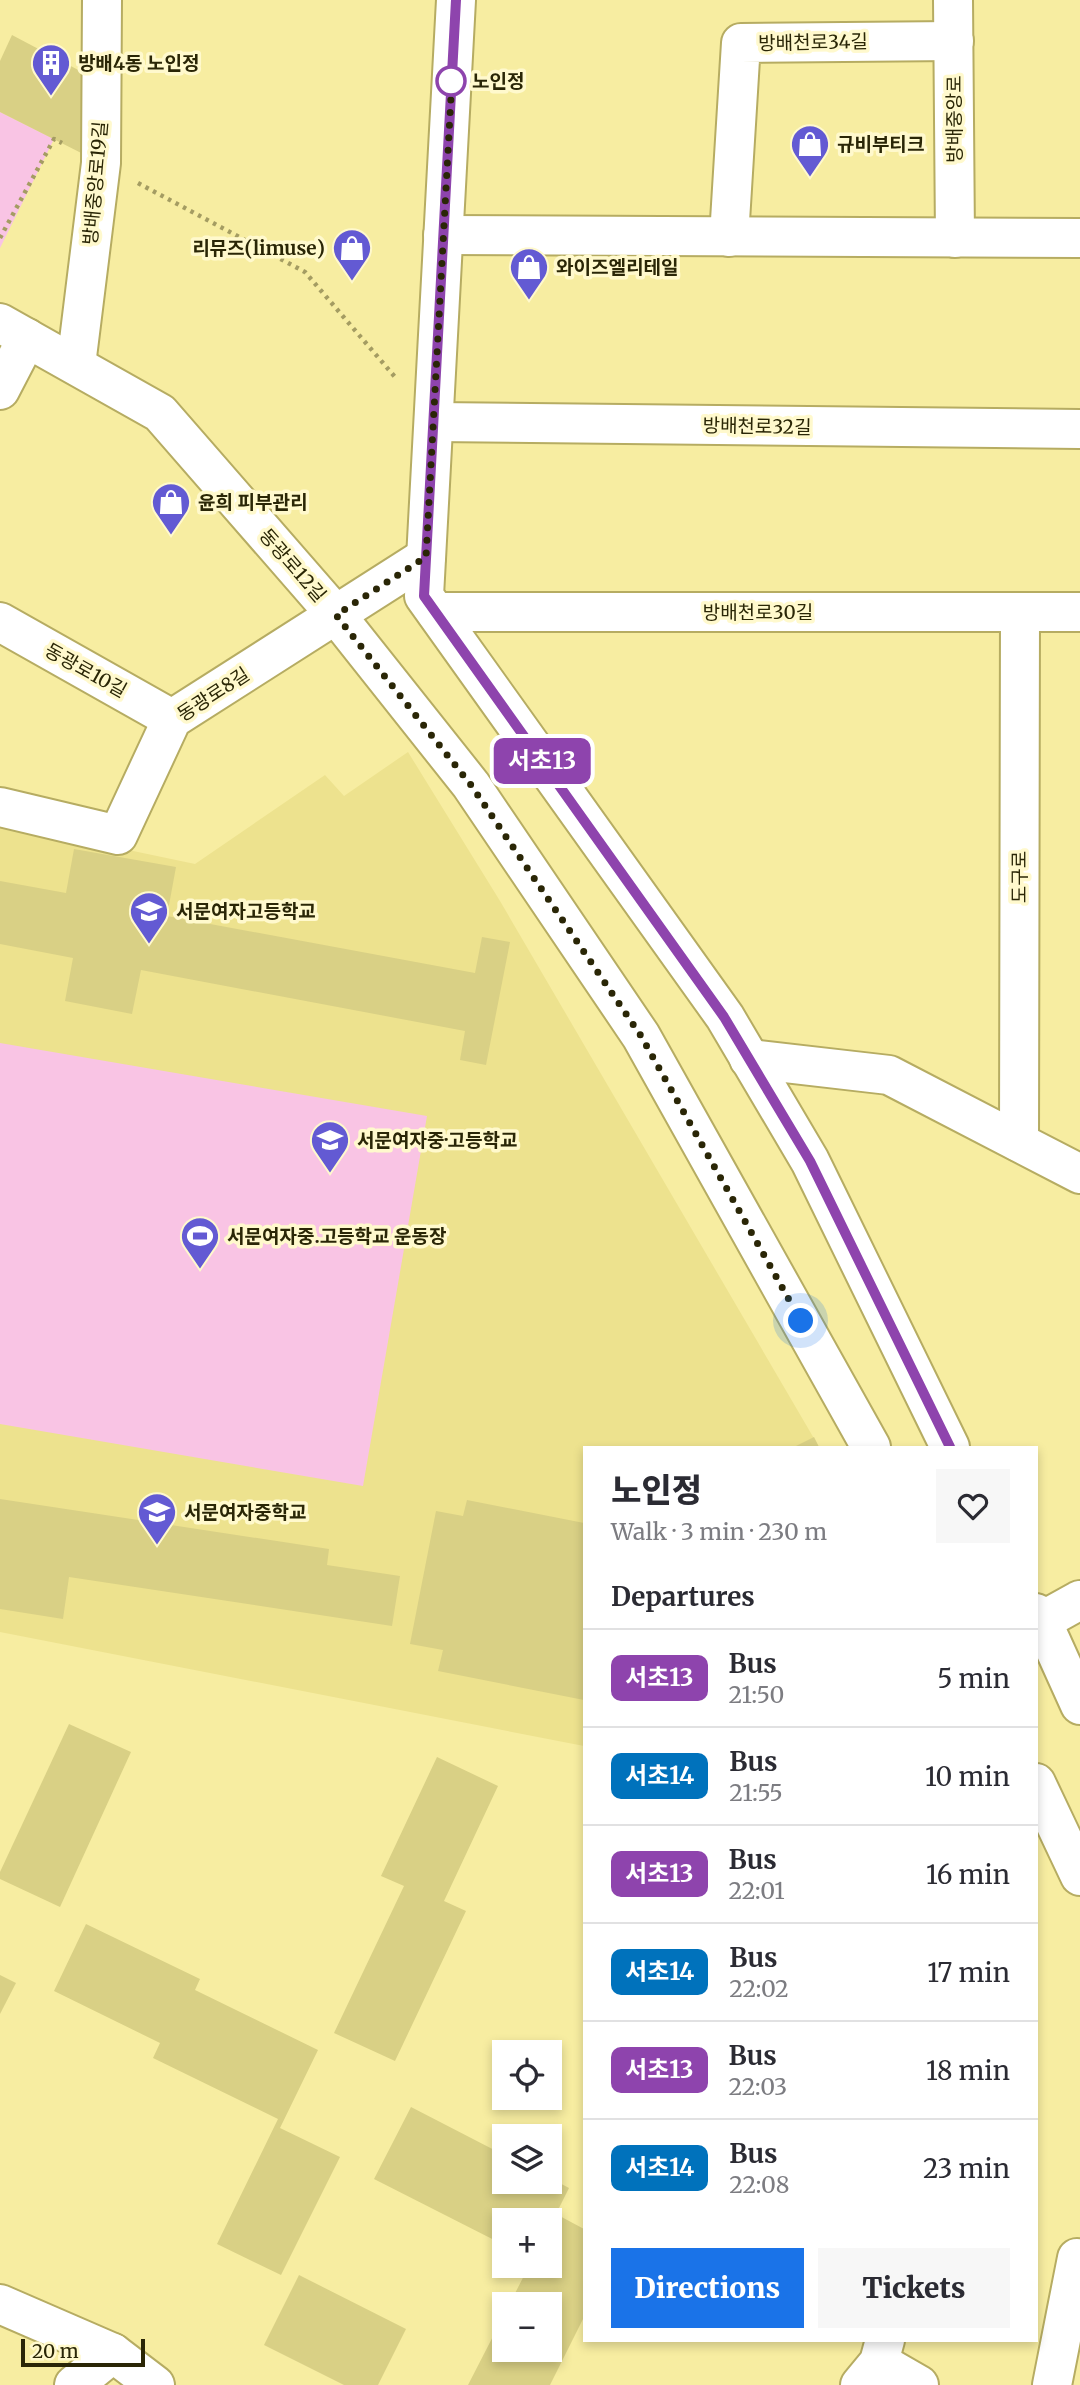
<!DOCTYPE html>
<meta charset="utf-8">
<style>
:root{--surface:#fff;--page:#f7f7f7;--text:#2b2b33;--muted:#7c7c81;--line:#e1e1e2;--accent:#1a73e8}
body{margin:0;font-family:Merriweather,"Noto Sans KR",serif;background:var(--page);color:var(--text);height:100vh;display:flex;flex-direction:column;font-size:26px;white-space:nowrap}
*{box-sizing:border-box;margin:0}
p{font-size:23px;color:var(--muted)}
.icon{flex:none;width:38px;height:38px;fill:none;stroke:currentColor;stroke-width:2;stroke-linecap:round;stroke-linejoin:round}
.map{position:relative;flex:1;overflow:hidden}
.panel{position:absolute;left:583px;top:1446px;width:455px;height:896px;display:flex;flex-direction:column;background:var(--surface);border-radius:0px;box-shadow:0 4px 10px #0003}
.panel>*{flex:none}
.badge{padding:0 14px;border-radius:10px;font-size:24px;line-height:46px}
.tools{position:absolute;left:492px;top:2040px;display:grid;gap:14px}
.tools a{display:grid;place-items:center;width:70px;height:70px;border-radius:0px;background:var(--surface);box-shadow:0 4px 10px #0003;font-size:35px}
.scale{position:absolute;left:21px;bottom:18px;width:124px;box-sizing:border-box;padding-left:7px;border:4px solid #2a2606;border-top:0;font-size:19px;line-height:24px;white-space:nowrap;color:#2a2606;-webkit-text-stroke:5px #fff9cd;paint-order:stroke}
.you{position:absolute;width:35px;height:35px;margin:-18px;border:5px solid #fff;border-radius:50%;background:#1a73e8;box-shadow:0 0 0 10px #1a73e833}
.map>.badge{position:absolute;translate:-50% -50%;box-shadow:0 0 0 4px #fff}
h2{padding:0 28px;font-size:26px;line-height:63px}
.round{display:grid;place-items:center;flex:none;width:74px;height:74px;border-radius:0px;background:var(--page)}
.summary{display:flex;align-items:center;justify-content:space-between;height:119px;padding:0 28px}
h1{font-size:33px;font-weight:800;line-height:52px}
.primary-button{display:flex;gap:14px;margin-top:auto;padding:14px 28px}
.primary-button a{flex:1;height:80px;border-radius:0px;background:var(--accent);color:#fff;font-size:28px;font-weight:800;line-height:80px;text-align:center}
.primary-button a+a{background:var(--page);color:var(--text)}
ul{padding:0;list-style:none}
li{display:flex;align-items:center;gap:21px;height:98px;padding:0 28px;border-top:2px solid var(--line)}
li div{flex:1}
li b{display:block;font-size:26px}
li em{font-style:normal}
li .badge{min-width:77px;font-weight:700;text-align:center}
.map>svg:first-child{display:block}
.built{fill:#ede28e}
.green{fill:#f9c4e4}
.building{fill:#d9d085}
.lines{fill:none;stroke-linecap:round;stroke-linejoin:round}
.minor-casing{stroke:#b6ac62;stroke-width:42}
.path{stroke:#a49c62;stroke-width:4.5;stroke-dasharray:3.5 5;stroke-linecap:butt}
.minor{stroke:#fff;stroke-width:38}
.line-casing{stroke:#fff;stroke-width:16}
.line{stroke:#8e44ad;stroke-width:10}
.walk{stroke:#2a2606;stroke-width:7;stroke-dasharray:0 12.6}
.stop-dot{fill:#fff;stroke:#8e44ad;stroke-width:3.5}
.labels{text-anchor:middle;stroke-width:7;stroke-linejoin:round;paint-order:stroke}
.street-label{font-size:19px;fill:#2a2606;stroke:#fff9cd}
.poi-label{font-size:19px;font-weight:bold;fill:#2a2606;stroke:#fff9cd;text-anchor:start}
.stop-label{font-size:19px;font-weight:bold;fill:#2a2606;stroke:#fff9cd;text-anchor:start}
</style>
<div class="map">
<svg width="1080" height="2385" viewBox="0 0 1080 2385">
<rect width="100%" height="100%" fill="#f7eda1"/>
<path class="built" d="M408,752l92,149 319,546h-235v299l-584,-114v-809l195,41 130,-89 19,21z"/>
<g class="green">
<path d="M0,112l54,27 -54,109z"/>
<path d="M0,1043l427,73 -64,370 -363,-62z"/>
</g>
<g class="building">
<path d="M12,35l89,47v81l-101,-51v-51z"/>
<path d="M74,849l102,18 -9,49 308,57 7,-36 28,5 -24,123 -26,-5 5,-29 -324,-61 -9,44 -67,-13 8,-43 -73,-14v-63l66,12z"/>
<path d="M814,1437l5,10h-25z"/>
<path d="M0,1499l329,50 -2,16 73,11 -8,50 -323,-49 -6,42 -63,-10z"/>
<path d="M467,1500l117,23v177l-146,-29 5,-21 -33,-6 26,-133 27,5z"/>
<path d="M69,1724l62,28 -71,155 -60,-28v-7z"/>
<path d="M437,1757l61,29 -54,115 22,10 -71,150 -61,-28 70,-147 -23,-10z"/>
<path d="M86,1924l114,55 -5,11 123,60 -38,78 60,29 -59,118 -64,-31 61,-125 -125,-61 7,-15 -106,-52z"/>
<path d="M0,1975l16,8 -16,31z"/>
<path d="M411,2107l93,48v27h46v-4l19,10 -13,26 28,15v88l-34,68h-82l36,-70v35h46v-45h-41l20,-39h21v-45h-46v24l-130,-66z"/>
<path d="M299,2275l107,54 -28,56h-34l-80,-40z"/>
</g>
<g class="lines">
<g class="minor-casing">
<g id="minor">
<path d="M456,0l-32,596 301,421 85,144 140,286"/>
<path d="M953,0l2,238"/>
<path d="M443,235l637,3"/>
<path d="M729,237l12,-194 213,-2"/>
<path d="M0,323l160,90 176,202 135,170 170,251 230,411"/>
<path d="M76,365l25,-202 1,-163"/>
<path d="M0,390l27,-52"/>
<path d="M434,422l646,7"/>
<path d="M436,612h644"/>
<path d="M0,622l172,97"/>
<path d="M0,807l118,28 54,-116 254,-162"/>
<path d="M749,1059l140,16 191,99"/>
<path d="M1019,1142l1,-530"/>
<path d="M1036,1613l6,8 38,84"/>
<path d="M1042,1621l38,-21"/>
<path d="M1036,1783l44,93"/>
<path d="M0,2304l113,49 42,32"/>
<path d="M879,2362l40,23"/>
<path d="M74,2385l39,-32"/>
<path d="M860,2385l19,-23 6,-22"/>
<path d="M1052,2385l25,-127"/>
</g>
</g>
<g class="path">
<path d="M138,183l167,89 90,105"/>
<path d="M0,238l54,-99 8,4"/>
</g>
<use href="#minor" class="minor"/>
</g>
<g class="lines">
<g class="line-casing">
<path id="line" d="M456,0l-32,596 300,421 86,144 140,286"/>
</g>
<use href="#line" class="line"/>
<path class="walk" d="M451,81l1,-3 -26,479 -90,58 135,170 170,251 160,285"/>
</g>
<defs>
<g id="building-pin" transform="scale(2.0125)"><path d="M0 17L-7.5 6A9.5 9.5 0 1 1 7.5 6Z" fill="#635ad3" stroke="#fff9cd"/><path d="M-4-6H4V6H1V3H-1V6H-4ZM-2.5-4.3h1.7v1.8h-1.7ZM.8-4.3h1.7v1.8H.8ZM-2.5-1h1.7V.8h-1.7ZM.8-1h1.7V.8H.8Z" fill="#fff"/></g>
<g id="shop-pin" transform="scale(2.0125)"><path d="M0 17L-7.5 6A9.5 9.5 0 1 1 7.5 6Z" fill="#635ad3" stroke="#fff9cd"/><path d="M-5-2.5h2.3a2.7 3.5 0 0 1 5.4 0H5L5.5 6h-11ZM-1.5-2.5h3a1.5 2.3 0 0 0-3 0Z" fill="#fff"/></g>
<g id="school-pin" transform="scale(2.0125)"><path d="M0 17L-7.5 6A9.5 9.5 0 1 1 7.5 6Z" fill="#635ad3" stroke="#fff9cd"/><path d="M0-5L7-2L0 1L-7-2ZM-4 1L0 2.5L4 1V4Q0 6-4 4Z" fill="#fff"/></g>
<g id="stadium-pin" transform="scale(2.0125)"><path d="M0 17L-7.5 6A9.5 9.5 0 1 1 7.5 6Z" fill="#635ad3" stroke="#fff9cd"/><path d="M0-5a6.5 5 0 1 0 0 10a6.5 5 0 1 0 0-10ZM-3.5-1.8h7v3.6h-7Z" fill="#fff"/></g>
</defs>
<g fill-rule="evenodd">
<use href="#building-pin" x="51" y="63"/>
<use href="#shop-pin" x="810" y="144"/>
<use href="#shop-pin" x="352" y="248"/>
<use href="#shop-pin" x="529" y="267"/>
<use href="#shop-pin" x="171" y="502"/>
<use href="#school-pin" x="149" y="911"/>
<use href="#school-pin" x="330" y="1140"/>
<use href="#stadium-pin" x="200" y="1236"/>
<use href="#school-pin" x="157" y="1512"/>
</g>
<circle class="stop-dot" cx="451" cy="81" r="14"/>
<g class="labels">
<g class="street-label">
<text transform="translate(813 42) rotate(-1)" y="7">방배천로34길</text>
<text transform="translate(954 119) rotate(-90)" y="7">방배중앙로</text>
<text transform="translate(95 183) rotate(-85)" y="7">방배중앙로19길</text>
<text transform="translate(757 426) rotate(1)" y="7">방배천로32길</text>
<text transform="translate(293 565) rotate(49)" y="7">동광로12길</text>
<text x="758" y="619">방배천로30길</text>
<text transform="translate(86 670) rotate(29)" y="7">동광로10길</text>
<text transform="translate(213 694) rotate(-33)" y="7">동광로8길</text>
<text transform="translate(1019 877) rotate(-90)" y="7">도구로</text>
</g>
<g class="poi-label">
<text x="78" y="70">방배4동 노인정</text>
<text x="837" y="151">규비부티크</text>
<text x="325" y="255" text-anchor="end">리뮤즈(limuse)</text>
<text x="556" y="274">와이즈엘리테일</text>
<text x="198" y="509">윤희 피부관리</text>
<text x="176" y="918">서문여자고등학교</text>
<text x="357" y="1147">서문여자중·고등학교</text>
<text x="227" y="1243">서문여자중.고등학교 운동장</text>
<text x="184" y="1519">서문여자중학교</text>
</g>
<g class="stop-label">
<text x="472" y="88">노인정</text>
</g>
</g>
</svg>
<div class="tools">
<a><svg class="icon" aria-label="locate" viewBox="0 0 24 24"><circle cx="12" cy="12" r="6"/><path d="M12 2v4M12 18v4M2 12h4M18 12h4"/></svg></a>
<a><svg class="icon" aria-label="layers" viewBox="0 0 24 24"><path d="M12 4l9 5-9 5-9-5zM3 14l9 5 9-5"/></svg></a>
<a>+</a>
<a>−</a>
</div>
<div class="scale">20 m</div>
<div class="you" style="left:801px;top:1321px"></div>
<b class="badge" style="left:542px;top:761px;background:#8e44ad;color:#fff">서초13</b>
<section class="panel">
<div class="summary"><div><h1>노인정</h1><p>Walk · 3 min · 230 m</p></div><a class="round"><svg class="icon" aria-label="heart" viewBox="0 0 24 24"><path d="M12 20l-8-8c-3-5 5-10 8-4 3-6 11-1 8 4z"/></svg></a></div>
<h2>Departures</h2>
<ul>
<li><span class="badge" style="background:#8e44ad;color:#fff">서초13</span><div><b>Bus</b><p>21:50</p></div><em>5 min</em></li>
<li><span class="badge" style="background:#0072bc;color:#fff">서초14</span><div><b>Bus</b><p>21:55</p></div><em>10 min</em></li>
<li><span class="badge" style="background:#8e44ad;color:#fff">서초13</span><div><b>Bus</b><p>22:01</p></div><em>16 min</em></li>
<li><span class="badge" style="background:#0072bc;color:#fff">서초14</span><div><b>Bus</b><p>22:02</p></div><em>17 min</em></li>
<li><span class="badge" style="background:#8e44ad;color:#fff">서초13</span><div><b>Bus</b><p>22:03</p></div><em>18 min</em></li>
<li><span class="badge" style="background:#0072bc;color:#fff">서초14</span><div><b>Bus</b><p>22:08</p></div><em>23 min</em></li>
</ul>
<div class="primary-button"><a>Directions</a><a>Tickets</a></div>
</section>
</div>
